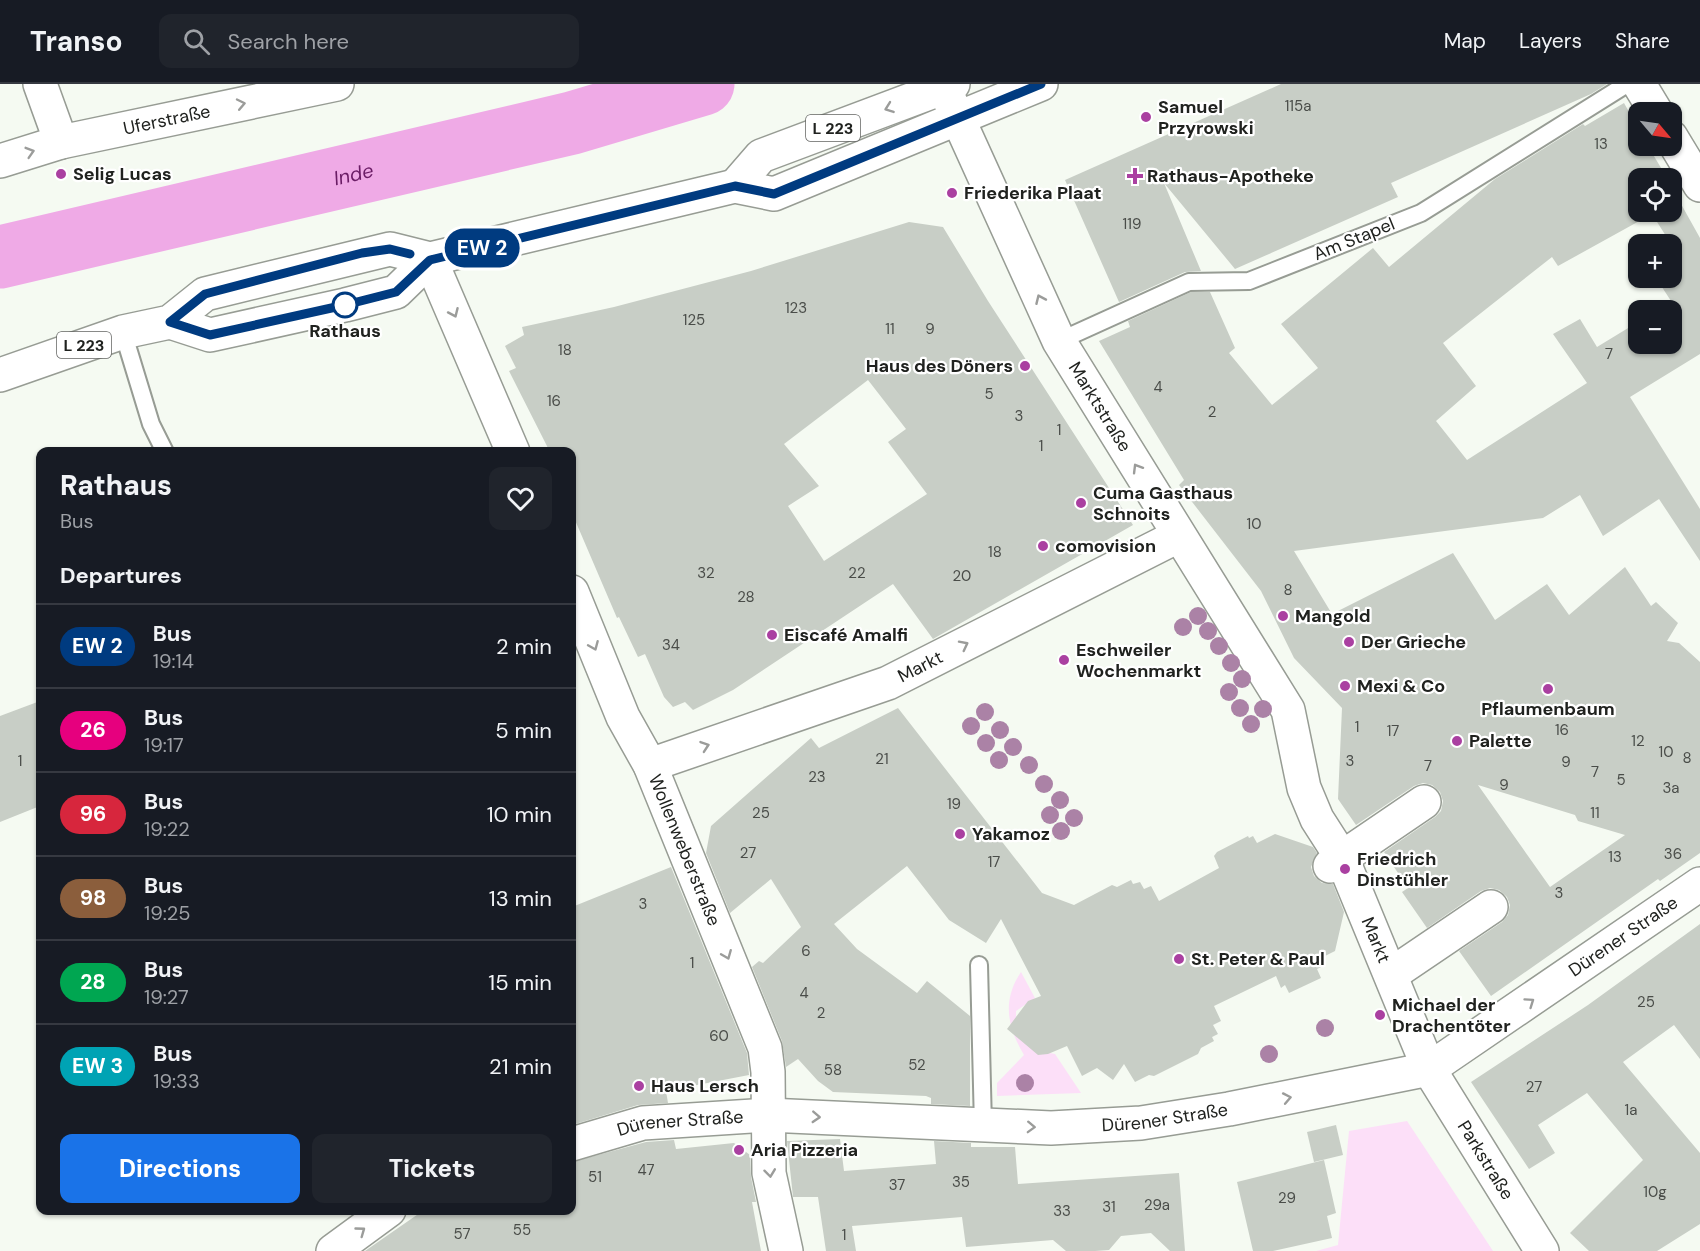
<!DOCTYPE html>
<meta charset="utf-8">
<style>
:root{--surface:#171b24;--page:#20242c;--text:#f1f3f6;--muted:#9ea1a6;--line:#363941;--accent:#1a73e8}
body{margin:0;font-family:"DM Sans",sans-serif;background:var(--page);color:var(--text);height:100vh;display:flex;flex-direction:column;font-size:22px;white-space:nowrap}
*{box-sizing:border-box;margin:0}
p{font-size:20px;color:var(--muted)}
.icon{flex:none;width:33px;height:33px;fill:none;stroke:currentColor;stroke-width:2;stroke-linecap:round;stroke-linejoin:round}
.map{position:relative;flex:1;overflow:hidden}
.panel{position:absolute;left:36px;top:363px;width:540px;height:768px;display:flex;flex-direction:column;background:var(--surface);border-radius:12px;box-shadow:0 2px 4px #0004}
.panel>*{flex:none}
.badge{padding:0 12px;border-radius:20px;font-size:21px;line-height:39px}
.needle{width:39px;rotate:119deg}
.controls{position:absolute;left:1628px;top:18px;display:grid;gap:12px}
.controls a{display:grid;place-items:center;width:54px;height:54px;border-radius:12px;background:var(--surface);box-shadow:0 2px 4px #0004;font-size:30px}
.map>.badge{position:absolute;translate:-50% -50%;box-shadow:0 0 0 3px #fff}
h2{padding:0 24px;font-size:22px;line-height:54px}
.round{display:grid;place-items:center;flex:none;width:63px;height:63px;border-radius:12px;background:var(--page)}
.overview{display:flex;align-items:center;justify-content:space-between;height:102px;padding:0 24px}
h1{font-size:28px;font-weight:800;line-height:45px}
.button{display:flex;gap:12px;margin-top:auto;padding:12px 24px}
.button a{flex:1;height:69px;border-radius:12px;background:var(--accent);color:#fff;font-size:24px;font-weight:800;line-height:69px;text-align:center}
.button a+a{background:var(--page);color:var(--text)}
ul{padding:0;list-style:none}
li{display:flex;align-items:center;gap:18px;height:84px;padding:0 24px;border-top:2px solid var(--line)}
li div{flex:1}
li b{display:block;font-size:22px}
li em{font-style:normal}
li .badge{min-width:66px;font-weight:700;text-align:center}
header{display:flex;align-items:center;gap:36px;box-sizing:border-box;height:84px;padding:0 30px;background:var(--surface);border-bottom:2px solid var(--line)}
header strong{font-size:28px}
nav{display:flex;gap:33px;margin-inline-start:auto;font-size:21px}
.search{width:420px;height:54px;background:var(--page);display:flex;align-items:center;gap:15px;box-sizing:border-box;padding:0 21px;border-radius:12px;color:var(--muted);font-size:22px}
.map>svg:first-child{display:block}
.green{fill:#fcdff8}
.lines{fill:none;stroke-linecap:round;stroke-linejoin:round}
.river{stroke:#efaae6;stroke-width:63}
.building{fill:#c8cec6;fill-rule:evenodd}
.lane-casing{stroke:#979c94;stroke-width:20}
.street-casing{stroke:#979c94;stroke-width:36}
.primary-casing{stroke:#979c94;stroke-width:36}
.lane{stroke:#fff;stroke-width:16}
.street{stroke:#fff;stroke-width:33}
.primary{stroke:#fff;stroke-width:33}
.tree{fill:#ab82a6}
.oneway{stroke:#9b9c9a}
.line-casing{stroke:#fff;stroke-width:14}
.line{stroke:#003b80;stroke-width:9}
.poi-dot{fill:#aa40a1;stroke:#fff;stroke-width:2}
.stop-dot{fill:#fff;stroke:#003b80;stroke-width:3}
.labels{text-anchor:middle;stroke-width:4.5;stroke-linejoin:round;paint-order:stroke}
.number-label{font-size:15px;fill:#4a4d49}
.shield{fill:#fff;stroke:#636462;stroke-width:1.5}
.shield-label{font-size:16px;font-weight:bold;fill:#20221f}
.poi-label{font-size:18px;font-weight:bold;fill:#20221f;stroke:#fff;text-anchor:start}
.street-label{font-size:18px;fill:#20221f;stroke:#fff}
.stop-label{font-size:18px;font-weight:bold;fill:#20221f;stroke:#fff}
.water-label{font-size:20px;font-style:italic;fill:#6a1c65;stroke:#fff}
</style>
<header>
<strong>Transo</strong>
<div class="search"><svg class="icon" aria-label="search" viewBox="0 0 24 24"><circle cx="10" cy="10" r="6"/><path d="M15 15l6 6"/></svg>Search here</div>
<nav><a>Map</a><a>Layers</a><a>Share</a></nav>
</header>
<div class="map">
<svg width="1700" height="1167" viewBox="0 0 1700 1167">
<rect width="100%" height="100%" fill="#f5faf2"/>
<g class="green">
<path d="M1021,888l14,26 -19,13v13l19,26 20,4 26,39 -84,3v-13l27,-28c-17,-28 -22,-55 -3,-83z"/>
<path d="M1407,1037l86,130h-177l22,-6 11,-114z"/>
</g>
<g class="lines">
<path class="river" id="s1" d="M0,173l572,-134 131,-39"/>
</g>
<g class="building">
<path d="M1281,0h326l-16,10 -200,89 7,14 -163,72 -71,-86 37,88 -16,1 -66,30 -54,-122z"/>
<path d="M1624,19l14,25v18h10l19,32h-29v34h33v-26l29,52v116l-70,43 70,112v52l-41,-62 -56,37 -23,-41 -37,23 -249,33 38,63 121,-61 42,67 52,-36 22,31 56,-48 26,39 5,-4 22,21 -11,18 12,2 21,19v191l-40,28 -2,-2 -167,117 -32,-45 43,-29 6,-7 2,-10 -3,-8 -8,-7 -9,-2 -9,3 -54,37 -25,-36 6,-4 -24,-36 51,-35 6,-6 2,-10 -3,-9 -8,-7 -9,-2 -9,3 -58,39 -18,-26 4,-91 -48,-50 -33,-67 -82,-106 5,-5 -85,-139 31,-14 -2,-6 63,-29h19l25,56 -6,5 43,52 46,-37 -37,-44 92,-76 16,19 106,-88 88,-55 2,2zM1652,130l19,30v34l-13,3 13,20 -15,9h15v34h-33v-22l-41,25 -17,-28 -27,15 34,49 -120,77 -31,-39 40,-35 -33,-43 109,-86 6,9zM1478,701l97,30 3,6 47,14 -75,52z"/>
<path d="M909,138l34,5 45,74 145,224 -200,114 -40,-55 -160,106 -40,20 -8,-8 -12,5 -9,-10 -19,-43 -7,3 -19,-40 -2,1 -45,-105v-61h-22l-41,-81 7,-3 -11,-22 19,-11 -2,-8 92,-20 137,-36zM868,296l38,49 -18,13 39,52 -103,67 -36,-55 31,-20 -35,-42z"/>
<path d="M40,617v105l-40,16v-106z"/>
<path d="M898,624l144,185 32,12 38,-20 5,2 14,-7 2,4 7,-2 4,7 7,-3 8,15 60,-33 -5,-12 3,-4 31,-16 1,2 4,-2 4,7 18,-9 38,13 4,6 -6,14 3,9 8,7 11,1 11,28 -9,39 -18,9 4,7 -4,2 4,9 -32,15 -4,-8 -4,3 -5,-12 -62,30 7,15 -8,4 5,9 -6,3 2,4 -13,7 -3,6 -44,22 -5,-1 -14,7 -11,-18 -11,16 -16,-12 -15,8 -15,-30 -19,8 -10,1 -31,-26 21,-28 13,-5 -40,-77 -15,24 -37,-23 -42,-54 -73,58 23,25 60,44 10,-12 43,35v90l-39,-2v-6l-5,-2 -93,-4 -15,-11 -20,-22 -12,8 -4,-26 -30,-74 7,-6 4,2 38,-36 -30,-48 -41,34 -24,-60 5,-27 100,-88 8,10z"/>
<path d="M671,783l76,186 2,22 -83,16 2,12 -30,2 -66,20v-218z"/>
<path d="M1700,840v135l-26,-34 -51,37 77,91v71l-43,27h-68l-19,-18 73,-73 -56,-67 -49,32 17,28 -26,16 -58,-87 117,-77z"/>
<path d="M1336,1041l7,30 -29,7 -7,-30z"/>
<path d="M840,1055l4,32 92,-7 -2,-23 37,2v4h44l3,37 161,-11 6,78h-15l-19,-18 -30,3 -12,14 -14,1h-29l-13,-11 -87,7 -4,-30 -110,9 4,25h-30l-8,-54h-25l-6,-56z"/>
<path d="M674,1056l2,9 58,-6 16,12 1,22 5,25h-4l9,49h-396l59,-41h148v-48l74,-20z"/>
<path d="M1324,1076l12,53 -9,3 5,22 -59,13h-20l-16,-69z"/>
</g>
<g class="lines">
<g class="lane-casing">
<g id="lane">
<path d="M123,248l28,92 14,28"/>
<path d="M1059,257l130,-59 60,-1 172,-68 206,-129"/>
<path d="M979,881l4,161"/>
</g>
</g>
<g class="street-casing">
<g id="street">
<path d="M40,0l21,58"/>
<path d="M1639,0l17,28"/>
<path id="s2" d="M946,8l113,249 229,369 16,78 13,31 25,39 87,211 113,182"/>
<path d="M1671,53l29,48"/>
<path id="s3" d="M0,77l61,-19 276,-58"/>
<path d="M430,175l83,193"/>
<path id="s4" d="M572,508l51,125 27,48 115,283 3,24 1,101 17,78"/>
<path id="s5" d="M650,681l238,-82 290,-147"/>
<path d="M1330,782l94,-64"/>
<path d="M1392,890l99,-67"/>
<path id="s6" d="M572,1060l71,-21 125,-8 283,13 90,-5 88,-14 200,-40 271,-185"/>
<path d="M333,1167l56,-41"/>
</g>
</g>
<g class="primary-casing">
<g id="primary">
<path d="M735,102l26,-30 192,-72"/>
<path d="M170,238l40,13 135,-30 51,-13 34,-33"/>
<path d="M0,291l123,-43 47,-10 35,-28 185,-45 40,10 305,-73 39,8 267,-110"/>
</g>
</g>
<use href="#lane" class="lane"/>
<use href="#street" class="street"/>
<use href="#primary" class="primary"/>
</g>
<g class="tree">
<circle cx="1198" cy="532" r="9"/>
<circle cx="1183" cy="543" r="9"/>
<circle cx="1208" cy="547" r="9"/>
<circle cx="1219" cy="562" r="9"/>
<circle cx="1231" cy="579" r="9"/>
<circle cx="1242" cy="595" r="9"/>
<circle cx="1229" cy="608" r="9"/>
<circle cx="1240" cy="624" r="9"/>
<circle cx="1263" cy="625" r="9"/>
<circle cx="985" cy="628" r="9"/>
<circle cx="1251" cy="640" r="9"/>
<circle cx="971" cy="642" r="9"/>
<circle cx="1000" cy="646" r="9"/>
<circle cx="986" cy="659" r="9"/>
<circle cx="1013" cy="663" r="9"/>
<circle cx="999" cy="676" r="9"/>
<circle cx="1029" cy="681" r="9"/>
<circle cx="1044" cy="700" r="9"/>
<circle cx="1060" cy="716" r="9"/>
<circle cx="1050" cy="731" r="9"/>
<circle cx="1074" cy="734" r="9"/>
<circle cx="1061" cy="747" r="9"/>
<circle cx="1325" cy="944" r="9"/>
<circle cx="1269" cy="970" r="9"/>
<circle cx="1025" cy="999" r="9"/>
</g>
<defs><path id="oneway-chevron" d="M-2-3.5L2.5 0L-2 3.5" fill="none" stroke-width="1.6" stroke-linecap="round" stroke-linejoin="round" transform="scale(1.5)"/></defs>
<g class="oneway">
<use href="#oneway-chevron" transform="translate(241 20) rotate(-12)"/>
<use href="#oneway-chevron" transform="translate(889 24) rotate(160)"/>
<use href="#oneway-chevron" transform="translate(30 68) rotate(-17)"/>
<use href="#oneway-chevron" transform="translate(1040 215) rotate(-114)"/>
<use href="#oneway-chevron" transform="translate(454 229) rotate(66)"/>
<use href="#oneway-chevron" transform="translate(1137 384) rotate(-121)"/>
<use href="#oneway-chevron" transform="translate(964 561) rotate(-27)"/>
<use href="#oneway-chevron" transform="translate(594 562) rotate(67)"/>
<use href="#oneway-chevron" transform="translate(705 662) rotate(-19)"/>
<use href="#oneway-chevron" transform="translate(727 871) rotate(68)"/>
<use href="#oneway-chevron" transform="translate(1530 918) rotate(-35)"/>
<use href="#oneway-chevron" transform="translate(1287 1014) rotate(-11)"/>
<use href="#oneway-chevron" transform="translate(816 1033) rotate(3)"/>
<use href="#oneway-chevron" transform="translate(1031 1043) rotate(2)"/>
<use href="#oneway-chevron" transform="translate(770 1089) rotate(83)"/>
<use href="#oneway-chevron" transform="translate(361 1147) rotate(-36)"/>
</g>
<g class="lines">
<g class="line-casing">
<path id="line" d="M410,170l-20,-5 -28,4 -157,41 -35,28 40,13 135,-30 51,-13 34,-32 305,-74 39,8 267,-110"/>
</g>
<use href="#line" class="line"/>
</g>
<g class="poi-dot">
<circle cx="1146" cy="33" r="6"/>
<circle cx="61" cy="90" r="6"/>
<path d="M1132 83h6v6h6v6h-6v6h-6v-6h-6v-6h6z"/>
<circle cx="952" cy="109" r="6"/>
<circle cx="1025" cy="282" r="6"/>
<circle cx="1081" cy="419" r="6"/>
<circle cx="1043" cy="462" r="6"/>
<circle cx="1283" cy="532" r="6"/>
<circle cx="772" cy="551" r="6"/>
<circle cx="1349" cy="558" r="6"/>
<circle cx="1064" cy="576" r="6"/>
<circle cx="1345" cy="602" r="6"/>
<circle cx="1548" cy="605" r="6"/>
<circle cx="1457" cy="657" r="6"/>
<circle cx="960" cy="750" r="6"/>
<circle cx="1345" cy="785" r="6"/>
<circle cx="1179" cy="875" r="6"/>
<circle cx="1380" cy="931" r="6"/>
<circle cx="639" cy="1002" r="6"/>
<circle cx="739" cy="1066" r="6"/>
</g>
<circle class="stop-dot" cx="345" cy="221" r="12"/>
<g class="labels">
<g class="number-label">
<text x="1298" y="27">115a</text>
<text x="1601" y="65">13</text>
<text x="1132" y="145">119</text>
<text x="796" y="229">123</text>
<text x="694" y="241">125</text>
<text x="890" y="250">11</text>
<text x="930" y="250">9</text>
<text x="565" y="271">18</text>
<text x="1609" y="275">7</text>
<text x="1158" y="308">4</text>
<text x="989" y="315">5</text>
<text x="554" y="322">16</text>
<text x="1212" y="333">2</text>
<text x="1019" y="337">3</text>
<text x="1059" y="351">1</text>
<text x="1041" y="367">1</text>
<text x="1254" y="445">10</text>
<text x="995" y="473">18</text>
<text x="706" y="494">32</text>
<text x="857" y="494">22</text>
<text x="962" y="497">20</text>
<text x="1288" y="511">8</text>
<text x="746" y="518">28</text>
<text x="671" y="566">34</text>
<text x="1357" y="648">1</text>
<text x="1562" y="651">16</text>
<text x="1393" y="652">17</text>
<text x="1638" y="662">12</text>
<text x="1666" y="673">10</text>
<text x="1687" y="679">8</text>
<text x="882" y="680">21</text>
<text x="20" y="682">1</text>
<text x="1350" y="682">3</text>
<text x="1566" y="683">9</text>
<text x="1428" y="687">7</text>
<text x="1595" y="693">7</text>
<text x="817" y="698">23</text>
<text x="1621" y="701">5</text>
<text x="1504" y="706">9</text>
<text x="1671" y="709">3a</text>
<text x="954" y="725">19</text>
<text x="761" y="734">25</text>
<text x="1595" y="734">11</text>
<text x="748" y="774">27</text>
<text x="1673" y="775">36</text>
<text x="1615" y="778">13</text>
<text x="994" y="783">17</text>
<text x="1559" y="814">3</text>
<text x="643" y="825">3</text>
<text x="806" y="872">6</text>
<text x="692" y="884">1</text>
<text x="804" y="914">4</text>
<text x="1646" y="923">25</text>
<text x="821" y="934">2</text>
<text x="719" y="957">60</text>
<text x="917" y="986">52</text>
<text x="833" y="991">58</text>
<text x="1534" y="1008">27</text>
<text x="1631" y="1031">1a</text>
<text x="646" y="1091">47</text>
<text x="595" y="1098">51</text>
<text x="961" y="1103">35</text>
<text x="897" y="1106">37</text>
<text x="1655" y="1113">10g</text>
<text x="1287" y="1119">29</text>
<text x="1157" y="1126">29a</text>
<text x="1109" y="1128">31</text>
<text x="1062" y="1132">33</text>
<text x="522" y="1151">55</text>
<text x="462" y="1155">57</text>
<text x="844" y="1156">1</text>
</g>
<g class="shield">
<rect x="806" y="31" width="54" height="26" rx="4.5"/>
<rect x="57" y="248" width="54" height="26" rx="4.5"/>
</g>
<g class="shield-label">
<text x="833" y="50">L 223</text>
<text x="84" y="267">L 223</text>
</g>
<g class="poi-label">
<text x="1158" y="29">Samuel<tspan x="1158" dy="21">Przyrowski</tspan></text>
<text x="73" y="96">Selig Lucas</text>
<text x="1147" y="98">Rathaus-Apotheke</text>
<text x="964" y="115">Friederika Plaat</text>
<text x="1013" y="288" text-anchor="end">Haus des Döners</text>
<text x="1093" y="415">Cuma Gasthaus<tspan x="1093" dy="21">Schnoits</tspan></text>
<text x="1055" y="468">comovision</text>
<text x="1295" y="538">Mangold</text>
<text x="784" y="557">Eiscafé Amalfi</text>
<text x="1361" y="564">Der Grieche</text>
<text x="1076" y="572">Eschweiler<tspan x="1076" dy="21">Wochenmarkt</tspan></text>
<text x="1357" y="608">Mexi &amp; Co</text>
<text x="1548" y="631" text-anchor="middle">Pflaumenbaum</text>
<text x="1469" y="663">Palette</text>
<text x="972" y="756">Yakamoz</text>
<text x="1357" y="781">Friedrich<tspan x="1357" dy="21">Dinstühler</tspan></text>
<text x="1191" y="881">St. Peter &amp; Paul</text>
<text x="1392" y="927">Michael der<tspan x="1392" dy="21">Drachentöter</tspan></text>
<text x="651" y="1008">Haus Lersch</text>
<text x="751" y="1072">Aria Pizzeria</text>
</g>
<g class="street-label">
<text dy="6" stroke="none"><textPath href="#s3" startOffset="172">Uferstraße</textPath></text>
<text transform="translate(1354 155) rotate(-22)" y="6">Am Stapel</text>
<text dy="6" stroke="none"><textPath href="#s2" startOffset="351">Marktstraße</textPath></text>
<text dy="6" stroke="none"><textPath href="#s5" startOffset="288">Markt</textPath></text>
<text dy="6" stroke="none"><textPath href="#s4" startOffset="282">Wollenweberstraße</textPath></text>
<text dy="6" stroke="none"><textPath href="#s6" startOffset="1101">Dürener Straße</textPath></text>
<text dy="6" stroke="none"><textPath href="#s2" startOffset="956">Markt</textPath></text>
<text dy="6" stroke="none"><textPath href="#s6" startOffset="597">Dürener Straße</textPath></text>
<text dy="6" stroke="none"><textPath href="#s6" startOffset="111">Dürener Straße</textPath></text>
<text dy="6" stroke="none"><textPath href="#s2" startOffset="1203">Parkstraße</textPath></text>
</g>
<g class="stop-label">
<text x="345" y="253">Rathaus</text>
</g>
<g class="water-label">
<text dy="7" stroke="none"><textPath href="#s1" startOffset="363">Inde</textPath></text>
</g>
</g>
</svg>
<div class="controls">
<a><svg class="needle" viewBox="-14 -14 28 28"><path d="M0-13l5 13h-10z" fill="#e53935"/><path d="M0 13l5-13h-10z" fill="#9ea1a6"/></svg></a>
<a><svg class="icon" aria-label="locate" viewBox="0 0 24 24"><circle cx="12" cy="12" r="6"/><path d="M12 2v4M12 18v4M2 12h4M18 12h4"/></svg></a>
<a>+</a>
<a>−</a>
</div>
<b class="badge" style="left:482px;top:164px;background:#003b80;color:#fff">EW 2</b>
<section class="panel">
<div class="overview"><div><h1>Rathaus</h1><p>Bus</p></div><a class="round"><svg class="icon" aria-label="heart" viewBox="0 0 24 24"><path d="M12 20l-8-8c-3-5 5-10 8-4 3-6 11-1 8 4z"/></svg></a></div>
<h2>Departures</h2>
<ul>
<li><span class="badge" style="background:#003b80;color:#fff">EW 2</span><div><b>Bus</b><p>19:14</p></div><em>2 min</em></li>
<li><span class="badge" style="background:#e6007e;color:#fff">26</span><div><b>Bus</b><p>19:17</p></div><em>5 min</em></li>
<li><span class="badge" style="background:#d7263d;color:#fff">96</span><div><b>Bus</b><p>19:22</p></div><em>10 min</em></li>
<li><span class="badge" style="background:#8b5e3c;color:#fff">98</span><div><b>Bus</b><p>19:25</p></div><em>13 min</em></li>
<li><span class="badge" style="background:#00a651;color:#fff">28</span><div><b>Bus</b><p>19:27</p></div><em>15 min</em></li>
<li><span class="badge" style="background:#00a3b4;color:#fff">EW 3</span><div><b>Bus</b><p>19:33</p></div><em>21 min</em></li>
</ul>
<div class="button"><a>Directions</a><a>Tickets</a></div>
</section>
</div>
